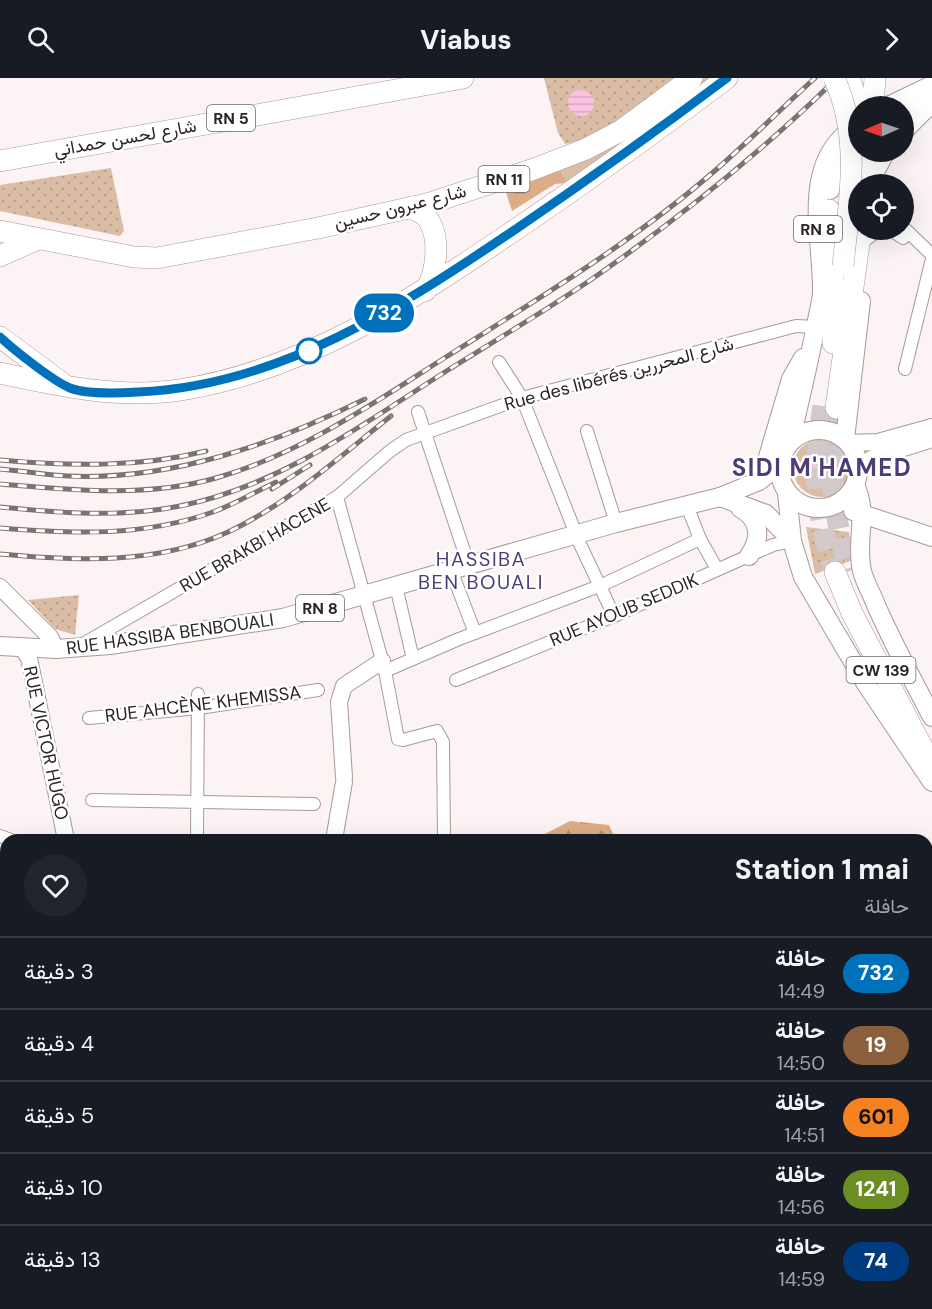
<!DOCTYPE html>
<html lang="ar">
<meta charset="utf-8">
<style>
:root{--surface:#171b24;--page:#20242c;--text:#f1f3f6;--muted:#9ea1a6;--line:#363941}
body{margin:0;font-family:"DM Sans",Vazirmatn,sans-serif;background:var(--page);color:var(--text);direction:rtl;height:100vh;display:flex;flex-direction:column;font-size:22px;white-space:nowrap}
*{box-sizing:border-box;margin:0}
p{font-size:20px;color:var(--muted)}
.icon{flex:none;width:33px;height:33px;fill:none;stroke:currentColor;stroke-width:2;stroke-linecap:round;stroke-linejoin:round}
.map{position:relative;flex:1;overflow:hidden;direction:ltr}
.side{position:absolute;left:0px;top:756px;width:933px;height:476px;display:flex;flex-direction:column;background:var(--surface);border-radius:18px 18px 0 0;box-shadow:0 6px 24px #0002;direction:rtl}
.side>*{flex:none}
.badge{padding:0 12px;border-radius:20px;font-size:21px;line-height:39px}
.needle{width:39px;rotate:268deg}
.tools{position:absolute;left:848px;top:18px;display:grid;gap:12px}
.tools a{display:grid;place-items:center;width:66px;height:66px;border-radius:50%;background:var(--surface);box-shadow:0 6px 24px #0002;font-size:30px}
.map>.badge{position:absolute;translate:-50% -50%;box-shadow:0 0 0 3px #fff}
.round{display:grid;place-items:center;flex:none;width:63px;height:63px;border-radius:32px;background:var(--page)}
.head{display:flex;align-items:center;justify-content:space-between;height:102px;padding:0 24px}
h1{font-size:28px;font-weight:800;line-height:45px}
ul{padding:0;list-style:none}
li{display:flex;align-items:center;gap:18px;height:72px;padding:0 24px;border-top:2px solid var(--line)}
li div{flex:1}
li b{display:block;font-size:22px}
li em{font-style:normal}
li .badge{min-width:66px;font-weight:700;text-align:center}
header{display:flex;justify-content:space-between;align-items:center;height:78px;padding:0 24px;background:var(--surface);font-size:27px;font-weight:800}
.map>svg:first-child{display:block}
.grass{fill:#dbbca5}
.forest{fill:url(#forest-firs)}
.park{fill:url(#park-dots)}
.water{fill:url(#water-rules)}
.lines{fill:none;stroke-linecap:round;stroke-linejoin:round}
.highway-tunnel{stroke:#d2caca;stroke-width:21;stroke-dasharray:21 10;stroke-linecap:butt}
.street-casing{stroke:#aa9897;stroke-width:14}
.secondary-casing{stroke:#aa9897;stroke-width:18}
.primary-casing{stroke:#aa9897;stroke-width:20}
.highway-casing{stroke:#aa9897;stroke-width:22}
.street{stroke:#fff;stroke-width:12}
.secondary{stroke:#fff;stroke-width:16}
.primary{stroke:#fff;stroke-width:18}
.highway{stroke:#fff;stroke-width:21}
.rail-casing{stroke:#7a7372;stroke-width:5}
.rail{stroke:#fff;stroke-width:3;stroke-dasharray:9;stroke-linecap:butt}
.highway-bridge-casing{stroke:#aa9897;stroke-width:22;stroke-linecap:butt}
.highway-bridge{stroke:#fff;stroke-width:21}
.line-casing{stroke:#fff;stroke-width:14}
.line{stroke:#0072bc;stroke-width:9}
.stop-dot{fill:#fff;stroke:#0072bc;stroke-width:3}
.labels{text-anchor:middle;stroke-width:5;stroke-linejoin:round;paint-order:stroke}
.shield{fill:#fff;stroke:#6b6665;stroke-width:1.5}
.shield-label{font-size:16px;font-weight:bold;fill:#2b2423}
.street-label{font-size:18px;fill:#2b2423;stroke:#fff}
.neighbourhood-label{font-size:20px;letter-spacing:1.5px;fill:#4a3d7a;stroke:#fff}
.district-label{font-size:24px;font-weight:bold;letter-spacing:1.5px;fill:#4a3d7a;stroke:#fff}
</style>
<header><svg class="icon" aria-label="forward" viewBox="0 0 24 24"><path d="M9 5l7 7-7 7"/></svg>Viabus<svg class="icon" aria-label="search" viewBox="0 0 24 24"><circle cx="10" cy="10" r="6"/><path d="M15 15l6 6"/></svg></header>
<div class="map">
<svg width="932" height="1231" viewBox="0 0 932 1231">
<defs>
<pattern id="forest-firs" width="22" height="20" patternUnits="userSpaceOnUse" patternTransform="scale(1.5)"><rect width="22" height="20" fill="#ddad87"/><path d="M5 1l3.5 6h-7zM16 11l3.5 6h-7z" fill="#b38d6e"/></pattern>
<pattern id="park-dots" width="8" height="8" patternUnits="userSpaceOnUse" patternTransform="scale(1.5)"><rect width="8" height="8" fill="#dbbca5"/><path d="M2 2h.1M6 6h.1" fill="none" stroke="#bca18e" stroke-width="1.8" stroke-linecap="round"/></pattern>
<pattern id="water-rules" width="6" height="5" patternUnits="userSpaceOnUse" patternTransform="scale(1.5)"><rect width="6" height="5" fill="#fcc2e1"/><path d="M0 2.5h6" fill="none" stroke="#d8a7c1"/></pattern>
</defs>
<rect width="100%" height="100%" fill="#fcf4f4"/>
<g class="grass">
<path d="M703,0h12l-148,105 -7,-13 52,-24z"/>
<circle cx="822" cy="390" r="29"/>
</g>
<g class="forest">
<path d="M560,92l7,13 -12,1 -43,27 -6,-19z"/>
<path d="M570,743l39,4 7,15h-83z"/>
</g>
<g class="park">
<path d="M544,0h131c-29,22 -73,62 -110,66l-7,-11z"/>
<path d="M111,90l13,63 -4,5 -120,-25v-26z"/>
<path d="M806,449l43,5 4,28 -38,14z"/>
<path d="M79,517l-4,40 -20,-6 -27,-29z"/>
</g>
<g class="water">
<circle cx="581" cy="25" r="13"/>
<circle cx="822" cy="391" r="16"/>
</g>
<g class="lines">
<g class="highway-tunnel">
<path d="M823,328c-10,67 -9,102 12,166"/>
<path d="M835,337c-6,63 -2,95 14,156"/>
</g>
<g class="street-casing">
<g id="street">
<path d="M903,58l29,-29"/>
<path d="M873,104l16,-30"/>
<path d="M903,149l29,28"/>
<path d="M891,152l12,8 6,-5"/>
<path d="M858,167l21,-15"/>
<path d="M499,284l23,36 58,146 34,72"/>
<path d="M905,291l27,-110"/>
<path d="M418,334l48,145 -2,9"/>
<path d="M587,353l29,92"/>
<path d="M337,419l48,174 13,68 5,1 34,-9 6,11 1,98"/>
<path d="M686,425l14,36 17,30"/>
<path d="M451,492l24,63"/>
<path d="M396,508l17,73"/>
<path d="M83,566l254,-147 53,-46 16,-11 116,-42 274,-72 19,1"/>
<path d="M385,593l74,-32 143,-54 98,-46"/>
<path d="M456,602l158,-64 159,-71 19,-4"/>
<path d="M89,640l110,-10 119,-18"/>
<path d="M92,722l222,4"/>
<path d="M0,758l11,4"/>
<path d="M197,762l1,-146"/>
<path d="M0,909l6,2"/>
<path d="M0,1013l6,2"/>
<path d="M199,1226l8,5"/>
<path d="M412,1226l8,5"/>
<path d="M491,1226l1,5"/>
<path d="M569,1226l2,5"/>
<path d="M720,1226l14,5"/>
<path d="M22,1231l2,-5"/>
<path d="M312,1231l1,-5"/>
<path d="M509,1231l10,-5"/>
</g>
</g>
<g class="secondary-casing">
<g id="secondary">
<path d="M848,365l30,-1 54,-15"/>
<path d="M858,390l15,-10 59,-19"/>
<path d="M0,509l50,50 6,12"/>
<path d="M22,570l7,10 37,182"/>
<path d="M344,699l-5,-75 5,-16 38,-25"/>
<path d="M334,762l10,-58"/>
<path d="M0,979l6,-16"/>
<path d="M12,1231l2,-5"/>
</g>
</g>
<g class="primary-casing">
<g id="primary">
<path d="M888,28l44,-21"/>
<path d="M903,36l29,-17"/>
<path d="M830,112l10,-29 18,-16"/>
<circle cx="819" cy="391" r="39"/>
<path d="M845,361l16,-138"/>
<path d="M790,364c9,-38 18,-75 25,-112 2,-12 6,-25 7,-37 1,-57 -24,-132 36,-168"/>
<path d="M765,389l26,-88 12,-21"/>
<path d="M855,407c14,29 0,56 7,86 3,12 10,23 14,34 17,39 37,75 56,112"/>
<path d="M787,415l5,48 11,36 63,107 66,98"/>
<path d="M720,419l46,17 26,27"/>
<path d="M740,430c20,11 22,29 9,48"/>
<path d="M853,433l79,26"/>
<path d="M0,568l56,3 54,-4 173,-27 333,-95 104,-26 39,-16 21,-17"/>
<path d="M0,1131l6,6"/>
<path d="M65,1226l3,5"/>
</g>
</g>
<g class="highway-casing">
<g id="highway">
<path d="M849,0l10,28"/>
<path d="M873,28l2,-28"/>
<path d="M0,83l463,-83"/>
<path d="M866,106l3,-32"/>
<path d="M411,129c5,4 12,6 16,11 14,18 10,56 -2,73"/>
<path d="M829,132l4,31v102"/>
<path d="M0,153l134,26 23,1 161,-30 109,-24 107,-35 52,-20 36,-19 70,-52"/>
<path d="M0,178l38,-17"/>
<path d="M0,259l62,46"/>
<path d="M0,295c59,13 119,26 180,17 122,-19 229,-88 329,-156 74,-50 146,-102 218,-156"/>
<path d="M836,330l25,-178"/>
<path d="M835,494l17,41 80,153"/>
</g>
</g>
<use href="#street" class="street"/>
<use href="#secondary" class="secondary"/>
<use href="#primary" class="primary"/>
<use href="#highway" class="highway"/>
<g class="rail-casing">
<g id="rail">
<path d="M0,382c68,6 139,8 206,-9"/>
<path d="M0,391c23,2 45,6 68,7 103,5 206,-32 297,-77"/>
<path d="M0,406c71,6 147,14 216,-6 84,-24 158,-75 230,-121 93,-59 189,-116 272,-189 33,-29 64,-60 97,-90"/>
<path d="M272,411l38,-24"/>
<path d="M0,429c60,6 120,11 180,-1 100,-20 183,-82 268,-136 48,-30 97,-59 144,-91 86,-60 170,-127 245,-201"/>
<path d="M0,450c73,6 143,9 213,-16 22,-8 42,-20 63,-30"/>
<path d="M0,476c76,7 157,11 228,-22 60,-28 111,-75 163,-116"/>
</g>
</g>
<use href="#rail" class="rail"/>
<g class="highway-bridge-casing">
<path id="highway-bridge" d="M834,0c28,59 15,126 9,188"/>
</g>
<use href="#highway-bridge" class="highway-bridge"/>
</g>
<g class="lines">
<g class="line-casing">
<path id="line" d="M0,259c14,13 53,44 70,51 15,6 51,5 68,4 142,-6 264,-86 378,-163 72,-49 142,-99 211,-151"/>
</g>
<use href="#line" class="line"/>
</g>
<circle class="stop-dot" cx="309" cy="273" r="12"/>
<g class="labels">
<g class="shield">
<rect x="207" y="27" width="48" height="26" rx="4.5"/>
<rect x="478.5" y="88" width="51" height="26" rx="4.5"/>
<rect x="794" y="138" width="48" height="26" rx="4.5"/>
<rect x="296" y="517" width="48" height="26" rx="4.5"/>
<rect x="846.5" y="579" width="69" height="26" rx="4.5"/>
</g>
<g class="shield-label">
<text x="231" y="46">RN 5</text>
<text x="504" y="107">RN 11</text>
<text x="818" y="157">RN 8</text>
<text x="320" y="536">RN 8</text>
<text x="881" y="598">CW 139</text>
</g>
<g class="street-label">
<text transform="translate(125 60) rotate(-10)" y="6">شارع لحسن حمداني</text>
<text transform="translate(400 129) rotate(-14)" y="6">شارع عبرون حسين</text>
<text transform="translate(619 296) rotate(-15)" y="6">Rue des libérés شارع المحررين</text>
<text transform="translate(255 467) rotate(-30)" y="6">RUE BRAKBI HACENE</text>
<text transform="translate(624 532) rotate(-23)" y="6">RUE AYOUB SEDDIK</text>
<text transform="translate(170 556) rotate(-8)" y="6">RUE HASSIBA BENBOUALI</text>
<text transform="translate(203 626) rotate(-7)" y="6">RUE AHCÈNE KHEMISSA</text>
<text transform="translate(46 665) rotate(78)" y="6">RUE VICTOR HUGO</text>
</g>
<g class="neighbourhood-label">
<text x="481" y="488">HASSIBA<tspan x="481" dy="23">BEN BOUALI</tspan></text>
</g>
<g class="district-label">
<text x="822" y="398">SIDI M'HAMED</text>
</g>
</g>
</svg>
<div class="tools">
<a><svg class="needle" viewBox="-14 -14 28 28"><path d="M0-13l5 13h-10z" fill="#e53935"/><path d="M0 13l5-13h-10z" fill="#9ea1a6"/></svg></a>
<a><svg class="icon" aria-label="locate" viewBox="0 0 24 24"><circle cx="12" cy="12" r="6"/><path d="M12 2v4M12 18v4M2 12h4M18 12h4"/></svg></a>
</div>
<b class="badge" style="left:384px;top:235px;background:#0072bc;color:#fff">732</b>
<section class="side">
<div class="head"><div><h1>Station 1 mai</h1><p>حافلة</p></div><a class="round"><svg class="icon" aria-label="heart" viewBox="0 0 24 24"><path d="M12 20l-8-8c-3-5 5-10 8-4 3-6 11-1 8 4z"/></svg></a></div>
<ul>
<li><span class="badge" style="background:#0072bc;color:#fff">732</span><div><b>حافلة</b><p>14:49</p></div><em>3 دقيقة</em></li>
<li><span class="badge" style="background:#8b5e3c;color:#fff">19</span><div><b>حافلة</b><p>14:50</p></div><em>4 دقيقة</em></li>
<li><span class="badge" style="background:#f58220;color:#111">601</span><div><b>حافلة</b><p>14:51</p></div><em>5 دقيقة</em></li>
<li><span class="badge" style="background:#6b8e23;color:#fff">1241</span><div><b>حافلة</b><p>14:56</p></div><em>10 دقيقة</em></li>
<li><span class="badge" style="background:#003b80;color:#fff">74</span><div><b>حافلة</b><p>14:59</p></div><em>13 دقيقة</em></li>
</ul>
</section>
</div>
